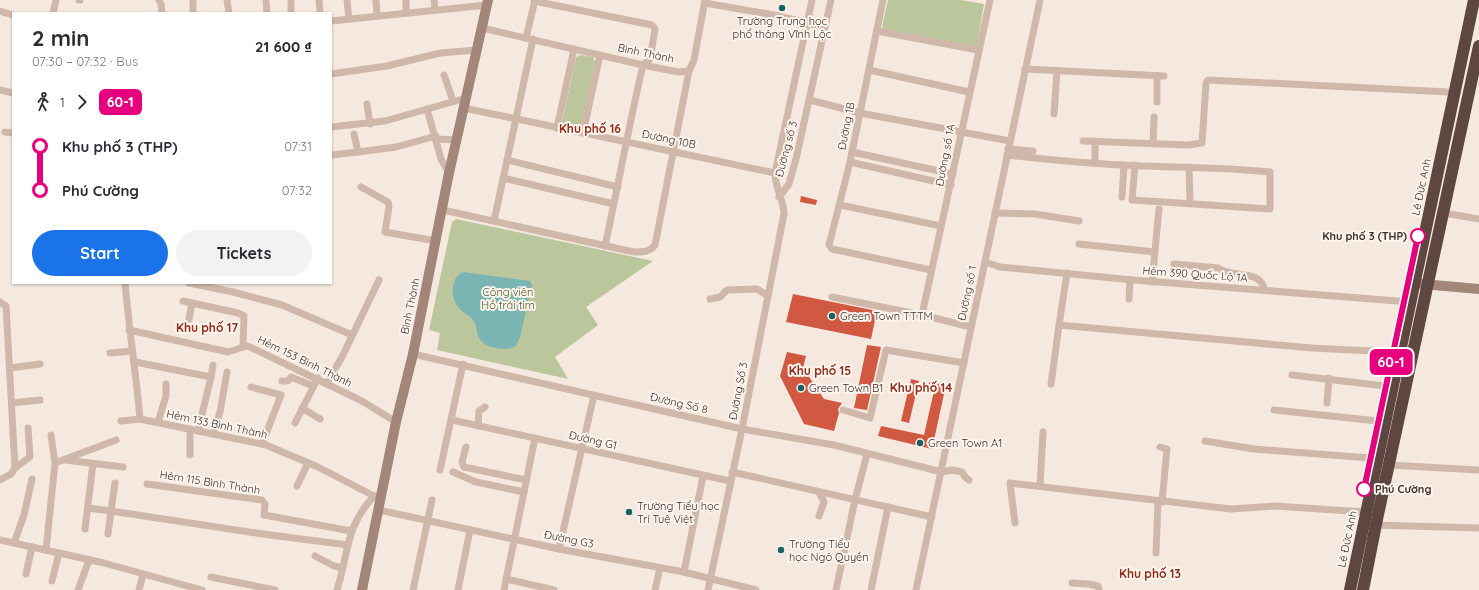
<!DOCTYPE html>
<meta charset="utf-8">
<style>
:root{--surface:#fff;--page:#f2f2f3;--text:#2b2b33;--muted:#7c7c81;--accent:#1a73e8}
body{margin:0;font-family:Quicksand,sans-serif;background:var(--page);color:var(--text);height:100vh;display:flex;flex-direction:column;font-size:15px;white-space:nowrap}
*{box-sizing:border-box;margin:0}
p{font-size:13px;color:var(--muted)}
.icon{flex:none;width:22px;height:22px;fill:none;stroke:currentColor;stroke-width:2;stroke-linecap:round;stroke-linejoin:round}
.map{position:relative;flex:1;overflow:hidden}
.side{position:absolute;left:12px;top:12px;width:320px;height:272px;display:flex;flex-direction:column;background:var(--surface);border-radius:0px;box-shadow:0 1px 3px #0004}
.side>*{flex:none}
.badge{padding:0 8px;border-radius:6px;font-size:14px;line-height:26px}
.map>.badge{position:absolute;translate:-50% -50%;box-shadow:0 0 0 2px #fff}
.legs{display:flex;align-items:center;gap:6px;height:44px;padding:0 20px;font-size:13px}
.legs p{margin-inline-start:auto}
.summary{display:flex;align-items:center;justify-content:space-between;height:68px;padding:0 20px}
h1{font-size:22px;font-weight:800;line-height:30px}
.primary-button{display:flex;gap:8px;margin-top:auto;padding:8px 20px}
.primary-button a{flex:1;height:46px;border-radius:24px;background:var(--accent);color:#fff;font-size:16px;font-weight:800;line-height:46px;text-align:center}
.primary-button a+a{background:var(--page);color:var(--text)}
ul{padding:0 20px;list-style:none}
li{display:flex;align-items:center;gap:14px;height:44px;font-size:15px}
li i{display:grid;place-items:center;width:6px;height:100%;margin:0 5px;background:currentColor}
li i::after{content:'';width:10px;height:10px;margin:-5px;border:3px solid;border-radius:50%;background:var(--surface)}
li p{margin-inline-start:auto}
li:first-child i{background:linear-gradient(#0000 50%,currentColor 0)}
li:last-child i{background:linear-gradient(currentColor 50%,#0000 0)}
.map>svg:first-child{display:block}
.green{fill:#bcc69d}
.water{fill:#7bb5b3}
.building{fill:#d15942}
.lines{fill:none;stroke-linecap:round;stroke-linejoin:round}
.street{stroke:#cfb8a9;stroke-width:7}
.secondary{stroke:#a3867a;stroke-width:10}
.highway{stroke:#5d4740;stroke-width:12}
.line-1-casing{stroke:#fff;stroke-width:9}
.line-1{stroke:#e6007e;stroke-width:6}
.poi-dot{fill:#1a6261;stroke:#fcf4ed;stroke-width:1.5}
.stop-1-dot{fill:#fff;stroke:#e6007e;stroke-width:2}
.labels{text-anchor:middle;stroke-width:4;stroke-linejoin:round;paint-order:stroke}
.poi-label{font-size:11px;fill:#3c2e2a;stroke:#fcf4ed;text-anchor:start}
.street-label{font-size:11px;fill:#3c2e2a;stroke:#fcf4ed}
.stop-label{font-size:11px;font-weight:bold;fill:#3c2e2a;stroke:#fcf4ed;text-anchor:end}
.park-label{font-size:11px;fill:#4e5d2b;stroke:#fcf4ed}
.neighbourhood-label{font-size:12px;font-weight:bold;fill:#932e1b;stroke:#fcf4ed}
</style>
<div class="map">
<svg width="1479" height="590" viewBox="0 0 1479 590">
<rect width="100%" height="100%" fill="#f5e9df"/>
<g class="green">
<path d="M888,0h73l23,4 -7,42 -5,1 -88,-17 -2,-3z"/>
<path d="M580,55l13,2 2,5 -14,65 -2,3 -16,-3 -1,-4 14,-66z"/>
<path d="M456,219l197,42 -67,46 12,18 -43,32 13,22 -131,-29 3,-17 -11,-3 23,-108z"/>
</g>
<path class="water" d="M463,272l67,9 2,4 -12,52 -4,9c-11,6 -31,2 -37,-8 -3,-6 -2,-13 -6,-18 -4,-5 -10,-7 -14,-12 -9,-9 -9,-31 4,-36z"/>
<g class="building">
<path d="M801,196l16,4 -1,5 -16,-3z"/>
<path d="M793,294l84,17 -6,28 -85,-17z"/>
<path d="M867,345l14,2 -14,63 -13,-2z"/>
<path d="M787,352l19,4 -3,12 21,31 18,4 -4,6 1,4 -5,18 -30,-7 -24,-48z"/>
<path d="M911,379l8,2 -10,42 -8,-2z"/>
<path d="M929,382l17,3 -14,64 -54,-13 3,-10 43,9 10,-44 -7,-2z"/>
</g>
<g class="lines">
<g class="street">
<path d="M79,0h1"/>
<path d="M159,0l2,4 1,9"/>
<path d="M193,0v13"/>
<path d="M227,0l2,13"/>
<path d="M266,0l1,13"/>
<path d="M291,0v13"/>
<path d="M319,0l1,13"/>
<path d="M347,0l2,19"/>
<path d="M376,0l1,16"/>
<path d="M406,0v12"/>
<path d="M434,0l1,10"/>
<path d="M883,0l-33,162 -21,83 3,4 99,21"/>
<path d="M534,1l118,24 3,4 -5,30 -7,6c-14,60 -25,121 -38,181"/>
<path d="M705,3l69,12 50,12"/>
<path d="M0,11l13,4"/>
<path d="M53,13l3,-13"/>
<path d="M331,21l156,-16"/>
<path d="M482,28l161,37 35,7 11,-1 5,-11 11,-60"/>
<path d="M877,31l101,19"/>
<path d="M526,38l9,-38"/>
<path d="M1025,69l139,7"/>
<path d="M869,70l100,22"/>
<path d="M331,74l56,-8 53,-13 37,-3"/>
<path d="M444,75l9,26"/>
<path d="M0,90l13,3"/>
<path d="M810,100l50,13 150,28"/>
<path d="M1157,102v-26"/>
<path d="M367,104l3,20"/>
<path d="M464,108l311,65"/>
<path d="M427,109l14,50 8,14"/>
<path d="M1054,114l3,-43"/>
<path d="M331,127l54,-6 81,-23"/>
<path d="M557,128l17,-79"/>
<path d="M5,132l8,1"/>
<path d="M583,133l17,-78"/>
<path d="M354,134l4,18 38,-5 40,-11"/>
<path d="M437,139l20,1"/>
<path d="M1083,141l105,4 14,-2 4,-60 2,-3 240,12"/>
<path d="M1153,144l1,-27"/>
<path d="M1008,149l25,2"/>
<path d="M852,152l101,22"/>
<path d="M331,155l27,-3"/>
<path d="M1007,155c33,4 65,7 98,9 54,4 110,2 165,8v37l-138,-9 3,-35"/>
<path d="M507,160l111,27"/>
<path d="M850,162l101,23"/>
<path d="M1095,163v-22"/>
<path d="M1189,167l1,36"/>
<path d="M503,178l111,26"/>
<path d="M361,187l27,15 1,5 -4,25 51,9"/>
<path d="M779,197l10,-13 7,-25 35,-159"/>
<path d="M1122,197l2,-32"/>
<path d="M840,205l101,21"/>
<path d="M443,210l191,42c9,0 16,0 21,-7l34,-174"/>
<path d="M995,213l40,1 44,7"/>
<path d="M1444,213l35,6"/>
<path d="M494,221l39,-182"/>
<path d="M1079,244l76,8"/>
<path d="M985,262l15,5 133,13 277,22"/>
<path d="M1174,264l44,4c13,10 44,1 46,22"/>
<path d="M1067,273l-8,52 253,23 81,4"/>
<path d="M1152,282l7,-73"/>
<path d="M125,283c4,46 11,90 15,136"/>
<path d="M189,283l44,9 49,13 70,30"/>
<path d="M832,297l90,18 49,12"/>
<path d="M710,299l10,-2 7,-7 30,-1 11,7"/>
<path d="M1129,299l1,-19"/>
<path d="M183,301l55,12 6,3 -1,31"/>
<path d="M0,302l6,4 9,162 -4,6 -11,6"/>
<path d="M922,315l68,-315"/>
<path d="M189,319l3,-16"/>
<path d="M129,330l99,22 19,-6 3,1 112,54 34,21"/>
<path d="M110,353l22,-2"/>
<path d="M413,354l329,75 92,16 108,27 10,-2 10,2 3,5 4,3"/>
<path d="M135,362l76,15 -13,54"/>
<path d="M10,368l30,-4"/>
<path d="M1292,375l93,11"/>
<path d="M211,377l2,-12"/>
<path d="M282,381h6l3,-4 22,9"/>
<path d="M327,383l16,-28 36,-75"/>
<path d="M1051,384l8,-59"/>
<path d="M251,387l30,8 -19,49"/>
<path d="M12,403l28,-3"/>
<path d="M1327,403l2,-25"/>
<path d="M302,408l18,11"/>
<path d="M843,410l27,8 16,-68 78,13"/>
<path d="M1274,410l104,11"/>
<path d="M452,420l278,61"/>
<path d="M121,421l19,-2 126,26 52,22 56,29"/>
<path d="M158,422l8,-26v-12"/>
<path d="M295,423l23,-45"/>
<path d="M478,426l1,-15 6,-4"/>
<path d="M213,434l7,-22 7,-40"/>
<path d="M51,435l4,28"/>
<path d="M1205,441l49,8 116,9"/>
<path d="M466,447l-4,15 2,5 62,13"/>
<path d="M1160,447l7,2 -5,53"/>
<path d="M190,455v-26"/>
<path d="M65,460l58,7"/>
<path d="M1389,465l90,5"/>
<path d="M15,468l15,-11 -2,-29"/>
<path d="M440,470l23,-106"/>
<path d="M453,472l23,10 48,10"/>
<path d="M732,472l200,45"/>
<path d="M147,484l115,16 3,4 -1,11 87,16"/>
<path d="M297,486l11,-23"/>
<path d="M1040,486l3,-54"/>
<path d="M819,492l5,10 -5,14"/>
<path d="M88,508l23,3 4,-28"/>
<path d="M379,510l180,39 125,23 72,18"/>
<path d="M1015,523l-5,-40 221,26 43,-3 92,6"/>
<path d="M1373,525l106,3"/>
<path d="M85,529l8,-65"/>
<path d="M108,534l3,-23 152,23 85,11"/>
<path d="M0,540l104,23 98,27"/>
<path d="M14,543l10,-28 8,-36"/>
<path d="M559,549l35,-154"/>
<path d="M46,550l9,-87 61,-23"/>
<path d="M1156,553l2,-51"/>
<path d="M315,556l19,10 9,2"/>
<path d="M684,572l19,-96"/>
<path d="M26,574l6,-27"/>
<path d="M211,577l64,13"/>
<path d="M506,579l48,11"/>
<path d="M52,581l7,-28"/>
<path d="M1072,583l17,1 9,2 1,4"/>
<path d="M78,590l11,-30"/>
<path d="M139,590l4,-15"/>
<path d="M337,590c12,-38 8,-63 37,-94h3"/>
<path d="M413,590l19,-90"/>
<path d="M458,590l12,-60"/>
<path d="M504,590l31,-152"/>
<path d="M655,590l5,-22"/>
<path d="M708,590l34,-161 42,-215c0,-14 -9,-25 -9,-41l37,-173"/>
<path d="M836,590l19,-90 12,-46"/>
<path d="M871,590l17,-83"/>
<path d="M916,590l124,-590"/>
</g>
<g class="secondary">
<path d="M1422,284l57,5"/>
<path d="M362,590l34,-168 17,-68 36,-181 39,-173"/>
</g>
<g class="highway">
<path d="M1350,590l124,-590"/>
<path d="M1363,590l13,-66 103,-478"/>
</g>
</g>
<g class="lines">
<g class="line-1-casing">
<path id="line-1" d="M1364,489l54,-253"/>
</g>
<use href="#line-1" class="line-1"/>
</g>
<g class="poi-dot">
<circle cx="782" cy="8" r="4"/>
<circle cx="832" cy="316" r="4"/>
<circle cx="801" cy="388" r="4"/>
<circle cx="920" cy="443" r="4"/>
<circle cx="629" cy="512" r="4"/>
<circle cx="781" cy="550" r="4"/>
</g>
<g class="stop-1-dot">
<circle cx="1418" cy="236" r="7"/>
<circle cx="1364" cy="489" r="7"/>
</g>
<g class="labels">
<g class="poi-label">
<text x="782" y="25" text-anchor="middle">Trường Trung học<tspan x="782" dy="13">phổ thông Vĩnh Lộc</tspan></text>
<text x="840" y="320">Green Town TTTM</text>
<text x="809" y="392">Green Town B1</text>
<text x="928" y="447">Green Town A1</text>
<text x="637" y="510">Trường Tiểu học<tspan x="637" dy="13">Trí Tuệ Việt</tspan></text>
<text x="789" y="548">Trường Tiểu<tspan x="789" dy="13">học Ngô Quyền</tspan></text>
</g>
<g class="street-label">
<text transform="translate(646 53) rotate(12)" y="4">Bình Thành</text>
<text transform="translate(846 126) rotate(-79)" y="4">Đường 1B</text>
<text transform="translate(669 139) rotate(12)" y="4">Đường 10B</text>
<text transform="translate(786 149) rotate(-75)" y="4">Đường số 3</text>
<text transform="translate(945 155) rotate(-79)" y="4">Đường số 1A</text>
<text transform="translate(1421 187) rotate(-78)" y="4">Lê Đức Anh</text>
<text transform="translate(1195 274) rotate(4)" y="4">Hẻm 390 Quốc Lộ 1A</text>
<text transform="translate(967 293) rotate(-78)" y="4">Đường số 1</text>
<text transform="translate(410 306) rotate(-78)" y="4">Bình Thành</text>
<text transform="translate(305 361) rotate(26)" y="4">Hẻm 153 Bình Thành</text>
<text transform="translate(738 391) rotate(-79)" y="4">Đường Số 3</text>
<text transform="translate(679 403) rotate(13)" y="4">Đường Số 8</text>
<text transform="translate(217 424) rotate(12)" y="4">Hẻm 133 Bình Thành</text>
<text transform="translate(593 440) rotate(13)" y="4">Đường G1</text>
<text transform="translate(210 482) rotate(9)" y="4">Hẻm 115 Bình Thành</text>
<text transform="translate(569 539) rotate(11)" y="4">Đường G3</text>
<text transform="translate(1347 539) rotate(-78)" y="4">Lê Đức Anh</text>
</g>
<g class="stop-label">
<text x="1407" y="240">Khu phố 3 (THP)</text>
<text x="1375" y="493" text-anchor="start">Phú Cường</text>
</g>
<g class="park-label">
<text x="508" y="296">Công viên<tspan x="508" dy="13">Hồ trái tim</tspan></text>
</g>
<g class="neighbourhood-label">
<text x="590" y="133">Khu phố 16</text>
<text x="207" y="332">Khu phố 17</text>
<text x="820" y="375">Khu phố 15</text>
<text x="921" y="392">Khu phố 14</text>
<text x="1150" y="578">Khu phố 13</text>
</g>
</g>
</svg>
<b class="badge" style="left:1391px;top:362px;background:#e6007e;color:#fff">60-1</b>
<section class="side">
<div class="summary"><div><h1>2 min</h1><p>07:30 – 07:32 · Bus</p></div><b>21 600 ₫</b></div>
<div class="legs"><svg class="icon" aria-label="walk" viewBox="0 0 24 24"><circle cx="13" cy="4" r="2"/><path d="M13 8l-2 6 4 7M11 14l-3 7M7 12l3-4h3l4 4"/></svg>1<svg class="icon" aria-label="forward" viewBox="0 0 24 24"><path d="M9 5l7 7-7 7"/></svg><b class="badge" style="background:#e6007e;color:#fff">60-1</b></div>
<ul>
<li><i style="color:#e6007e"></i><b>Khu phố 3 (THP)</b><p>07:31</p></li>
<li><i style="color:#e6007e"></i><b>Phú Cường</b><p>07:32</p></li>
</ul>
<div class="primary-button"><a>Start</a><a>Tickets</a></div>
</section>
</div>
